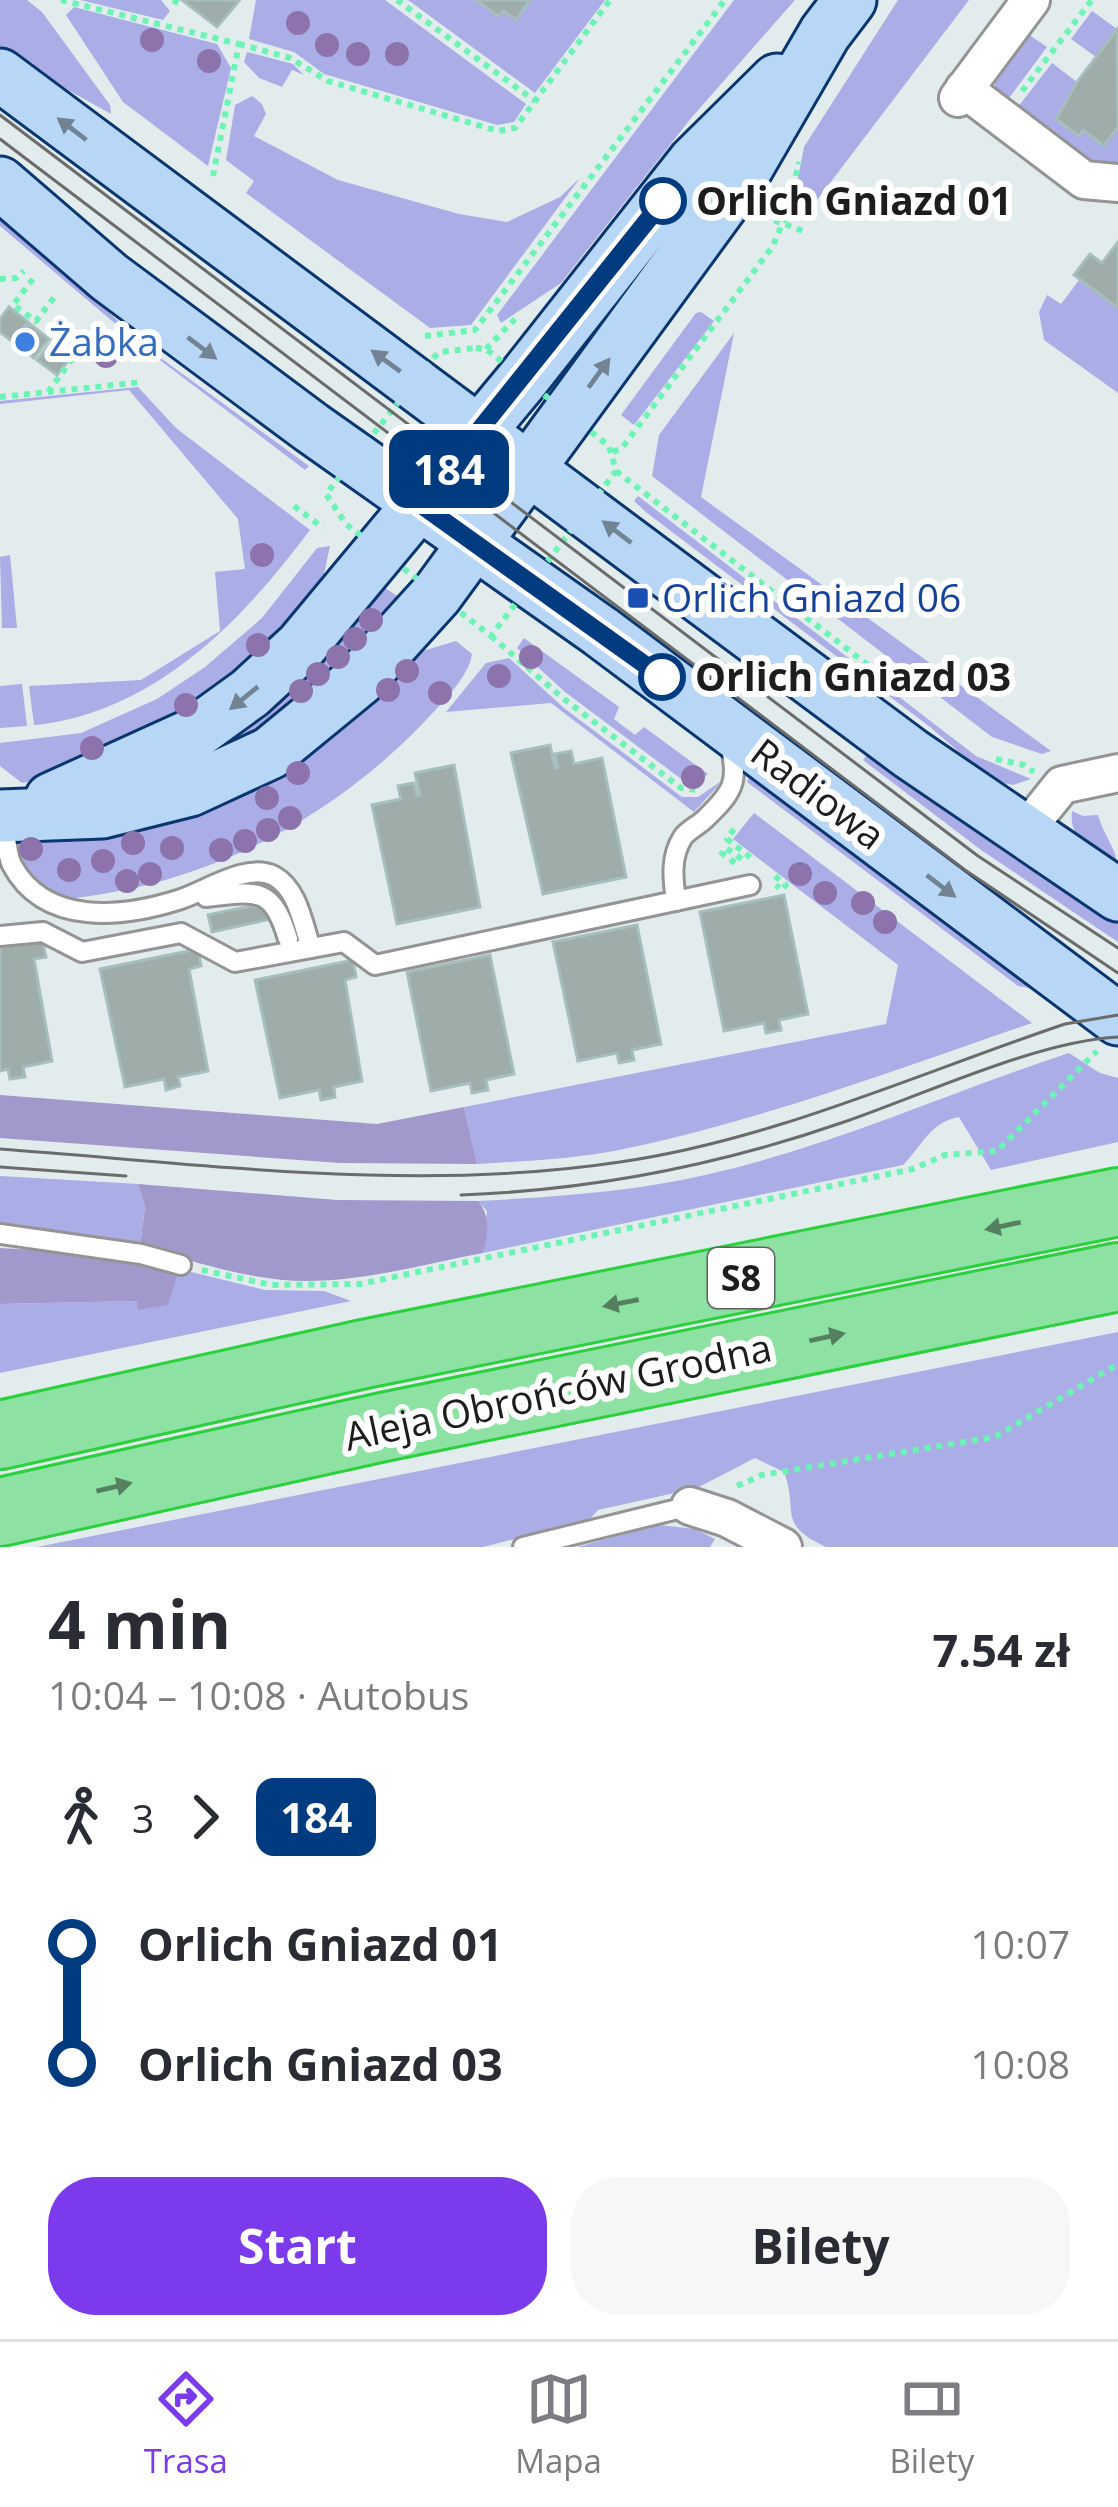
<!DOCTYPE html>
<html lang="pl">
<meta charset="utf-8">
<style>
:root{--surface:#fff;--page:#f7f7f7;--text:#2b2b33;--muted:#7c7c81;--line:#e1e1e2;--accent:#7c3aed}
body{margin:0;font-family:"Open Sans",sans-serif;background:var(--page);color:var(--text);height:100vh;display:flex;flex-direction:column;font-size:45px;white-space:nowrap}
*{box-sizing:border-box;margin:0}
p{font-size:39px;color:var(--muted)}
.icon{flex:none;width:66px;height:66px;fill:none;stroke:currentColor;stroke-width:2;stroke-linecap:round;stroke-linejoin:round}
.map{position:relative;height:1547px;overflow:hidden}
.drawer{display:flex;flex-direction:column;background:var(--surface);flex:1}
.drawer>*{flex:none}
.badge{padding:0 24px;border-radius:18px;font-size:42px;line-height:78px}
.map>.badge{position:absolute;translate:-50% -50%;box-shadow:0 0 0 6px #fff}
.legs{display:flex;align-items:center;gap:18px;height:132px;padding:0 48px;font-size:39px}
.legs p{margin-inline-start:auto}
.summary{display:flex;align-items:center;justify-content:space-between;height:204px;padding:0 48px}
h1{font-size:66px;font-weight:700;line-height:90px}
.primary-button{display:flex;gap:24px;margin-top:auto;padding:24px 48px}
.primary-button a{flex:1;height:138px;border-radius:48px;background:var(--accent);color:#fff;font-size:48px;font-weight:700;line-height:138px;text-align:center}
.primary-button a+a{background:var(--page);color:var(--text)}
ul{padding:0 48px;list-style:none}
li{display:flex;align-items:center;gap:42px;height:120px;font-size:45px}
li i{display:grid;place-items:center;width:18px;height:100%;margin:0 15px;background:currentColor}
li i::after{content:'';width:30px;height:30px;margin:-15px;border:9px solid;border-radius:50%;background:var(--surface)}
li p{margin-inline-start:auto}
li:first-child i{background:linear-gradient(#0000 50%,currentColor 0)}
li:last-child i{background:linear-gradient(currentColor 50%,#0000 0)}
.tabs{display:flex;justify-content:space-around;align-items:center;height:168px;border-top:3px solid var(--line);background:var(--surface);font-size:33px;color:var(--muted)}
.tabs a{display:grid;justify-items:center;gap:6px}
.tabs .on{color:var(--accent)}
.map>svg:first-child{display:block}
.grass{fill:#aaade6}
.forest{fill:#a199cb}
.building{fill:#9eacaa;stroke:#a6bebc;stroke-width:3}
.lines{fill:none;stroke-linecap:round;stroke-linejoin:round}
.lane-casing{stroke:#949494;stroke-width:24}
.street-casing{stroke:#949494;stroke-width:42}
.secondary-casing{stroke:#09366e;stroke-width:57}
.highway-casing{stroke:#2bd03d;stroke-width:72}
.path{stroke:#6ef3b7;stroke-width:6;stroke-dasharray:6 6;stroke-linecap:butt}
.lane{stroke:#fff;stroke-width:18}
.street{stroke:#fff;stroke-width:36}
.secondary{stroke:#b8d7f6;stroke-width:51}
.highway{stroke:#8de2a3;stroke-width:66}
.tram{stroke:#6b6b6b;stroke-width:3}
.tree{fill:#8d73ab}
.oneway{fill:#728394}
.oneway2{fill:#558060}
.line-1-casing{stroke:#fff;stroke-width:27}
.line-1{stroke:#003b80;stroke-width:18}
.stop-1-dot{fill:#fff;stroke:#003b80;stroke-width:6}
.shop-dot{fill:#3f7fe0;stroke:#fff;stroke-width:4.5}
.transit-dot{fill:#1a4fb4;stroke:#fff;stroke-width:4.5}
.labels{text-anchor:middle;stroke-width:12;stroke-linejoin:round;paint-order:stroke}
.shield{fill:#fff;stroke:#616161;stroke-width:3}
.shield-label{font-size:36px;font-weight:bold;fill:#1d1d1d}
.stop-label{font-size:39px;font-weight:bold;fill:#1d1d1d;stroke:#fff;text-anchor:start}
.shop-label{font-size:39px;fill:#366cbe;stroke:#fff;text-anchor:start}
.transit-label{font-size:39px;fill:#164399;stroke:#fff;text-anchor:start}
.street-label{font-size:39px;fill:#1d1d1d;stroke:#fff}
</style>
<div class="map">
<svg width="1118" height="1547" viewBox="0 0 1118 1547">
<rect width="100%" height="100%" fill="#e3eced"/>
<g class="grass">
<path d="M0,0h27l15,12 68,93 1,9 -111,-62z"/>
<path d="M80,0h81l9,11 -7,9z"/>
<path d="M256,0h129l141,104 -12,18 -17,3 -173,-51 -30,-22 -45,-13z"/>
<path d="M408,0h67l23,17 5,-6 12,9 15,-20h75l-70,93z"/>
<path d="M734,0h61l-103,117 -131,166 -60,40 -4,-8z"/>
<path d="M898,0h71l-158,208 -19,2 12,-63z"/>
<path d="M74,7l143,37 14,24 -23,98 -85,-64 -57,-87z"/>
<path d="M1092,11l25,18 -21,28 -25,-18z"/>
<path d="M1025,32l22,15 -43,58 -9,-8v-25z"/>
<path d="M247,52l46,12 11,11 -12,-5 -10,17 -23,-9 -15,-16z"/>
<path d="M1052,63l25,19 -21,37 22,17 5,-6 21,15 14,-18v38l-35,1 -69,-54z"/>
<path d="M252,96l10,8 4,10 -12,22 84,44 121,34 48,8 53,-25 20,-19 -109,147 -41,3 -184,-135 8,-12 -28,-21 9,-55z"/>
<path d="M0,210l147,138 162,118 -4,4 -161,-122 -144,-122z"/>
<path d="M1080,279l38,29v85l-74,-53 -5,-28 8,-17 14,9z"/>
<path d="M701,312l13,9 -80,104 -13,-10 75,-102z"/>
<path d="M734,333l-33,164 350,254 -9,3 -50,-17 -340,-261 7,-41z"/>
<path d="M138,387l38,41 134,102c-68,91 -156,183 -276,195l-5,-39 112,-6 79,-49 -5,-59 30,-3 -7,-50 -109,-129 -129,14v-3z"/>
<path d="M638,496l338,260 55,23 -18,6 -20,-4 -63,-54 -283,-214 -13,-12z"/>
<path d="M330,546l-12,56 -92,91 -174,84 -30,6 -22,-17v-23l81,-10 76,-34 48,-32 57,-49 55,-70z"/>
<path d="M10,555l7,73h-15l-2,-71z"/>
<path d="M371,579l34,22 -31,39 -113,97 -163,57z"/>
<path d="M524,638l95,69 -5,12 21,16 9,-8 64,47 -15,11 -5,-1 -123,-92 -48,-44z"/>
<path d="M456,641l16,13c-3,23 -31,50 -47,67 -96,101 -221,164 -360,178 -24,-14 -45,-29 -48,-60l57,-4 335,-180z"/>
<path d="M509,658l55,50 118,89h16l22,-15 -3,5 -23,25 -143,-109 -105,9 40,-49z"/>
<path d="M22,684l5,42 -27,2v-42z"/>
<path d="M874,746l244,173v23l-137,-92 -118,-90z"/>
<path d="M751,771l290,219 -23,-4 -271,-204z"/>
<path d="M1072,811l11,5 15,-1c5,19 20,36 20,54 -22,-16 -50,-28 -46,-58z"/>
<path d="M754,813l278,210c-134,46 -269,97 -408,126 -48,10 -98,12 -147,15l-13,-57 422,-83 12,-59 -165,-126z"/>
<path d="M1069,1053l31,20 18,5v64l-127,28 -32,-53c-29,5 -37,29 -56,48l-420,88 4,-42 -9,-10c76,-4 153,-9 227,-26 126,-28 242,-82 364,-122z"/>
<path d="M0,1176l138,8 7,22 -5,39 -32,-7 -108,-11z"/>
<path d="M179,1269l86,21 59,1 27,10 -351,72v-69l138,-3v8z"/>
<path d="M1118,1332v215h-292c-50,-23 -27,-35 -42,-75l-29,-14 -58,30 -99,22 -9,10 -106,27h-446z"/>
<path d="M659,1525l36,4 20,10 -5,8h-133z"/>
</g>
<g class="forest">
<path d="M0,1095l377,29 87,-17 13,57 -137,-1 -340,-25z"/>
<path d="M138,1184l199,16 141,1c13,15 10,33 5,52 -58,11 -118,28 -177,28 -56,0 -113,-20 -166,-35l5,-40z"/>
<path d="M0,1248l104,6 75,15 -11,36 -30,5 -1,-9 -137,3z"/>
</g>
<g class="building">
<path d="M182,0h55l2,1 -22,26z"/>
<path d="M476,0h54l-14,20 -13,-9 -4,5z"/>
<path d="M1117,29l1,98 -14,19 -21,-16 -4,6 -23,-17 21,-37z"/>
<path d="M1118,242v66l-44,-33 16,-21 12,9z"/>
<path d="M9,307l19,15 -15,20 -13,-10v-13z"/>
<path d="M30,324l19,15 -15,19 -18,-15z"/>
<path d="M52,341l20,15 -15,19 -20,-15z"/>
<path d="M550,745l5,23 3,-1 -3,-13 16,-3 3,13 28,-6 24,119 -83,17 -32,-141z"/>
<path d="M454,765l26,142 -83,17 -25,-119 29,-6 -3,-13 16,-3 3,13 3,-1 -5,-22z"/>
<path d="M784,895l24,119 -29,6 2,10 -15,3 -2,-10 -40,8 -24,-119z"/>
<path d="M250,906l12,1 13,11 -63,14 -4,-17z"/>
<path d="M637,925l24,119 -29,6 2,10 -15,3 -2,-10 -39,8 -25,-119z"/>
<path d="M42,939l4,18 -12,2 18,102 -29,6 2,10 -15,2 -2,-10 -8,2v-123z"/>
<path d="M198,949l3,17 -12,3 19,102 -30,6 2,9 -14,4 -2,-11 -39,8 -25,-118z"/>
<path d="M490,955l24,119 -28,6 2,10 -16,3 -2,-10 -39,8 -24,-119z"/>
<path d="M353,960l3,17 -11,3 17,101 -28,6 1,10 -14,3 -2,-10 -39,8 -25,-118z"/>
</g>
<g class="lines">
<g class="lane-casing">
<g id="lane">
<path d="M4,820c2,13 2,33 8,45 33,62 112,52 166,35 27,-8 68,-38 96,-24 24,13 29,49 37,72"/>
<path d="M206,897c51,-6 66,-11 82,42"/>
<path d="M676,901c-3,-22 -6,-44 7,-64 5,-7 16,-12 22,-18 27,-26 35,-37 25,-74"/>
<path d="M0,936l43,-4 39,20 99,-19 54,29 109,-20 31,23 375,-80"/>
<path d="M0,1234l141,20 40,11"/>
<path d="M523,1547l167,-41"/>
</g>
</g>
<g class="street-casing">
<g id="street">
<path d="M964,89l120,91 34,3"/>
<path d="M958,98l73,-98"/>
<path d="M1025,831l37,-46 56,-12"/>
<path d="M690,1506l37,12 56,29"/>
</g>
</g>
<g class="secondary-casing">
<g id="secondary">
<path d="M0,75l911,679 207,141"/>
<path d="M0,183l109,94 203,151 288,203 518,388"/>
<path d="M51,799l141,-64 58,-42 51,-47 222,-267 171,-217 83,-82"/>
<path d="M0,816l102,-4 88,-22 80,-37 89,-73 78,-86 302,-413 86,-148 25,-33"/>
</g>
</g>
<g class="highway-casing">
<g id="highway">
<path d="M0,1435l364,-81 754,-152"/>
<path d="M0,1512l383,-85 735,-150"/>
</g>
</g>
<g class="path">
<path d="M61,0l178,44 -26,132"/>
<path d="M173,0l6,4"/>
<path d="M397,0l138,101"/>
<path d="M239,44l51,14 38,23 170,50 17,-3 95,-128"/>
<path d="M1022,91l70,-91"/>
<path d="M763,216l40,15"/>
<path d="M0,279l16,-1 8,-7"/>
<path d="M33,279l-20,26 23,16 20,-26"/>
<path d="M425,336l50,-6 250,-330"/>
<path d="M476,348l10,1 123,97 7,25 -125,165 -145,-112 -20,-30 108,-137 6,-5z"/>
<path d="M486,349l29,-30"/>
<path d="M48,392l46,-63"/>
<path d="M0,397l143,-15"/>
<path d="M613,452l9,-4 151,-202 15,-36 11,-48"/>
<path d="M616,471l287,221"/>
<path d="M294,506l29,22"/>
<path d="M491,636l73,63 117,89 16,2"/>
<path d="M996,759l28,6 10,7"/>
<path d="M734,829l-7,10 28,22"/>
<path d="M735,863l-13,-10 4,-5 20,14"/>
<path d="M775,876l11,9 -4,5 -6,-5"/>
<path d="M202,1270l70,15 88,-1 553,-115 32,-14 52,-4 100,-100"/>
<path d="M737,1486l25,-11 233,-38 123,-73"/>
</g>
<use href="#lane" class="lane"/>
<use href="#street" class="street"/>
<use href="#secondary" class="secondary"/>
<use href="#highway" class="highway"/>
<g class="tram">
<path d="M0,115l978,741 140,92"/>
<path d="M0,139l965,731 153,103"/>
<path d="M0,1149c206,15 415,44 620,13 153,-22 299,-89 445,-138l53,-9"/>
<path d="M0,1167l126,9"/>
<path d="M461,1195c134,-5 260,-30 386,-74 78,-27 191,-80 271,-84"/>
</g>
</g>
<g class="tree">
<circle cx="298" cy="23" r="12"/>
<circle cx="152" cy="40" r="12"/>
<circle cx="327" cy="45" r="12"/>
<circle cx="358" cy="54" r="12"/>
<circle cx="397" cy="54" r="12"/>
<circle cx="209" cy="61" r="12"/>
<circle cx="106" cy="356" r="12"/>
<circle cx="262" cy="555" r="12"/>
<circle cx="371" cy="620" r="12"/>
<circle cx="355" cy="639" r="12"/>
<circle cx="258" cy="645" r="12"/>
<circle cx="338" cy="657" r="12"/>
<circle cx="531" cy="657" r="12"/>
<circle cx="407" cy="671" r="12"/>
<circle cx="318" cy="674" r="12"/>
<circle cx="499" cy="676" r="12"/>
<circle cx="388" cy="690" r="12"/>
<circle cx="301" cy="691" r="12"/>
<circle cx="440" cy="693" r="12"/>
<circle cx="186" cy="705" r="12"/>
<circle cx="92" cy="748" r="12"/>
<circle cx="298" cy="773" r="12"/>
<circle cx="693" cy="777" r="12"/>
<circle cx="267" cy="798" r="12"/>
<circle cx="290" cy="818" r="12"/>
<circle cx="268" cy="830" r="12"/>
<circle cx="245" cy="841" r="12"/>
<circle cx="133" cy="843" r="12"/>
<circle cx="172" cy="848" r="12"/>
<circle cx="31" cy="849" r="12"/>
<circle cx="221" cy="850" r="12"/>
<circle cx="103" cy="861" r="12"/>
<circle cx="69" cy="870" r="12"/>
<circle cx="150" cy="874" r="12"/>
<circle cx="800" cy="874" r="12"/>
<circle cx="127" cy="881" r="12"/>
<circle cx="825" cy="893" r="12"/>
<circle cx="863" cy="903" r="12"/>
<circle cx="885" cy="922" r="12"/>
</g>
<defs><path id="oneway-solid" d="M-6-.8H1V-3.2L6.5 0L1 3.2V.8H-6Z" transform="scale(3)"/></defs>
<g class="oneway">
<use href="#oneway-solid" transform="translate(72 129) rotate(-143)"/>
<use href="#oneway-solid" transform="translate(202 348) rotate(37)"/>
<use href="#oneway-solid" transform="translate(386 361) rotate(-144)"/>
<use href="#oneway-solid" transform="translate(599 373) rotate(-54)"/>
<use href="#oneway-solid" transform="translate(617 532) rotate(-143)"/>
<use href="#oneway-solid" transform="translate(244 698) rotate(141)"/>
<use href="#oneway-solid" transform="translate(941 886) rotate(37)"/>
</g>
<g class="oneway2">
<use href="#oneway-solid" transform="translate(1003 1226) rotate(168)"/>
<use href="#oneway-solid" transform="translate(621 1303) rotate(169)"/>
<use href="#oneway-solid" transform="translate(827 1337) rotate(-12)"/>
<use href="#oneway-solid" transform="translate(114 1487) rotate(-13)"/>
</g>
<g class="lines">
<g class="line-1-casing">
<path id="line-1" d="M662,677l-242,-173 243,-303"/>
</g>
<use href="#line-1" class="line-1"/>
</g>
<g class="stop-1-dot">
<circle cx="663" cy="201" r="21"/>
<circle cx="662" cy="677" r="21"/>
</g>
<circle class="shop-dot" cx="25" cy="342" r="12"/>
<rect class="transit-dot" x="626" y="586" width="24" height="24" rx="6"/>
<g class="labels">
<rect class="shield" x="708" y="1248" width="66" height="60" rx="9"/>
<g class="shield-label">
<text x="741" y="1291">S8</text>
</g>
<g class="stop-label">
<text x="696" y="215">Orlich Gniazd 01</text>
<text x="695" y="691">Orlich Gniazd 03</text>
</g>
<g class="shop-label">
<text x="49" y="356">Żabka</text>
</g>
<g class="transit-label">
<text x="662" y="612">Orlich Gniazd 06</text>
</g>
<g class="street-label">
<text transform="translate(818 794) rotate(37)" y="14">Radiowa</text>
<text transform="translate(558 1392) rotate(-12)" y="14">Aleja Obrońców Grodna</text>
</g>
</g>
</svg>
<b class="badge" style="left:449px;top:469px;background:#003b80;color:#fff">184</b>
</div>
<section class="drawer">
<div class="summary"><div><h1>4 min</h1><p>10:04 – 10:08 · Autobus</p></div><b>7.54 zł</b></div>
<div class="legs"><svg class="icon" aria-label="walk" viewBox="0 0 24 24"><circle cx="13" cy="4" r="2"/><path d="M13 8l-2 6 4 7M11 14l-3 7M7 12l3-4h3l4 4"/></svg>3<svg class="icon" aria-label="forward" viewBox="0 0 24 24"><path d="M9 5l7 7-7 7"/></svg><b class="badge" style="background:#003b80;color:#fff">184</b></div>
<ul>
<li><i style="color:#003b80"></i><b>Orlich Gniazd 01</b><p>10:07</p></li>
<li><i style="color:#003b80"></i><b>Orlich Gniazd 03</b><p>10:08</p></li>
</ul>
<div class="primary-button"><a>Start</a><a>Bilety</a></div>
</section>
<nav class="tabs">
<a class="on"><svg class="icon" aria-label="directions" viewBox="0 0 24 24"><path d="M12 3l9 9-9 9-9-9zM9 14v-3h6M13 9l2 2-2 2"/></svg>Trasa</a>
<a><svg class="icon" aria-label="map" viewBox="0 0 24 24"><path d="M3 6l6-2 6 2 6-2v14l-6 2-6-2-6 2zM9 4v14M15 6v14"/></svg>Mapa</a>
<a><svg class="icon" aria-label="tickets" viewBox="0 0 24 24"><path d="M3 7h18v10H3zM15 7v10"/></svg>Bilety</a>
</nav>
